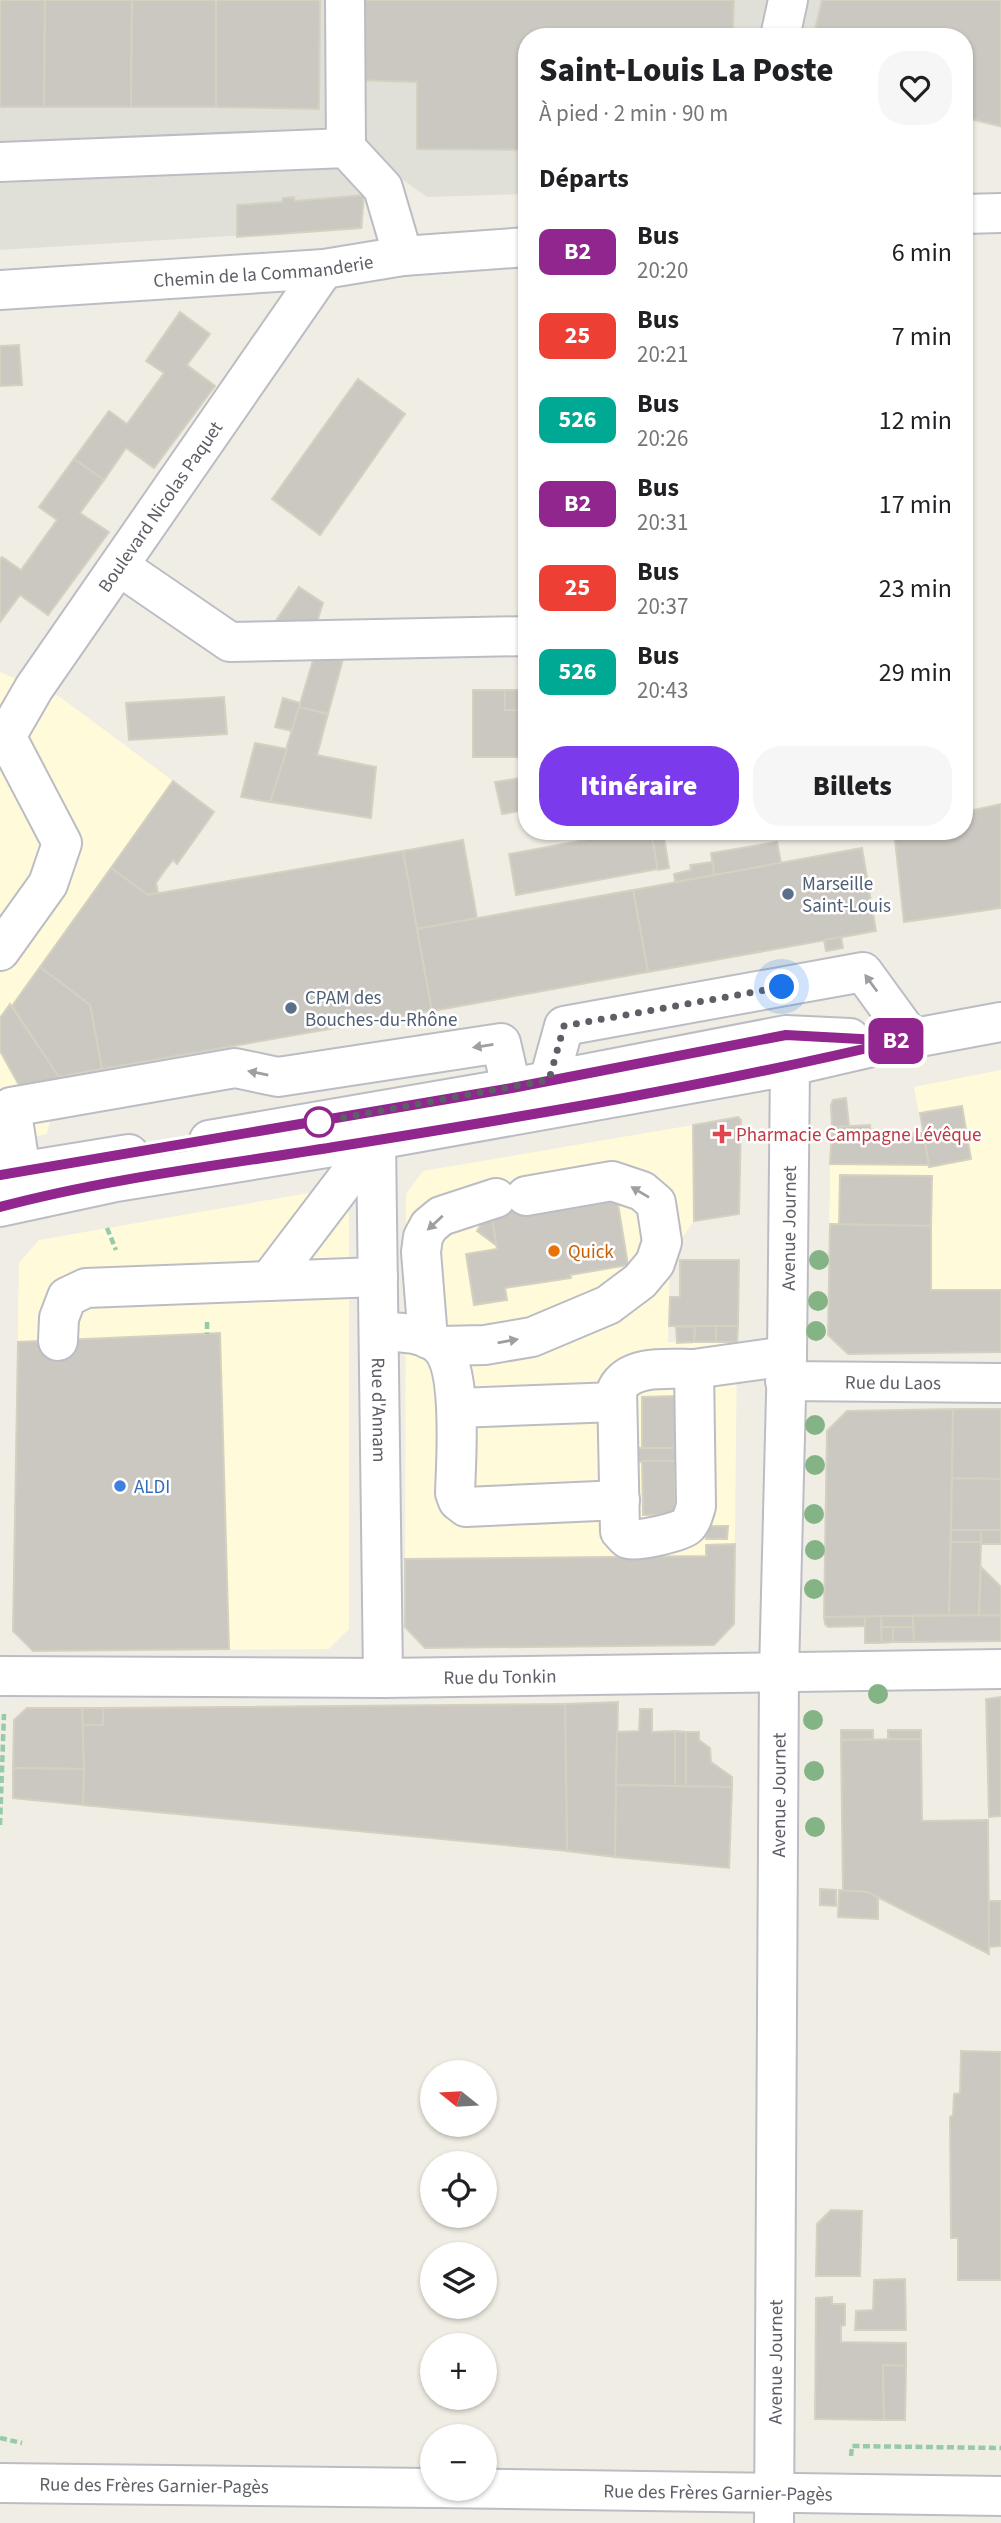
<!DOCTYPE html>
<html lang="fr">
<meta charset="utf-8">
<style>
:root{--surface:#fff;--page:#f6f6f6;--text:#202124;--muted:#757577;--accent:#7c3aed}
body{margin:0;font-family:"Source Sans 3",sans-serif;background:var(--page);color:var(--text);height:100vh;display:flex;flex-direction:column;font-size:26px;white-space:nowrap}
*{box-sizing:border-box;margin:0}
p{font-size:23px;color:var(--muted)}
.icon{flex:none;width:38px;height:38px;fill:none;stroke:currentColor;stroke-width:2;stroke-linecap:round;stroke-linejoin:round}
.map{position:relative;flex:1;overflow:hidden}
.sheet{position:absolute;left:518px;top:28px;width:455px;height:812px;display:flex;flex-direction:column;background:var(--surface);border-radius:28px;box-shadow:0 2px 5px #0004}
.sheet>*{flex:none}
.badge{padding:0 14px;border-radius:10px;font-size:24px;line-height:46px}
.needle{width:46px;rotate:288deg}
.fabs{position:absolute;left:420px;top:2060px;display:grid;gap:14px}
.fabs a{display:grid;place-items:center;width:77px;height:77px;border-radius:50%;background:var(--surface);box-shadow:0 2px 5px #0004;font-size:35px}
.you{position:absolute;width:35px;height:35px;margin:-18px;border:5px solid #fff;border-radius:50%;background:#1a73e8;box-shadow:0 0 0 10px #1a73e833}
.map>.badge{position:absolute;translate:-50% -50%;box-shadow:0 0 0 4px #fff}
h2{padding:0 21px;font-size:26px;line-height:63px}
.round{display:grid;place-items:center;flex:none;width:74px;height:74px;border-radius:28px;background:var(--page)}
.head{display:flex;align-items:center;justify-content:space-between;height:119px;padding:0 21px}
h1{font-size:33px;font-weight:800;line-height:52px}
.primary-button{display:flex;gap:14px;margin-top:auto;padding:14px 21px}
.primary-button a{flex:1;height:80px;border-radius:28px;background:var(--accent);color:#fff;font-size:28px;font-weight:800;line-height:80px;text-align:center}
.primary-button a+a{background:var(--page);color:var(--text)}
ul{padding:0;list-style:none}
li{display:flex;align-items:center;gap:21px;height:84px;padding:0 21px}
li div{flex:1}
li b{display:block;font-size:26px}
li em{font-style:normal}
li .badge{min-width:77px;font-weight:700;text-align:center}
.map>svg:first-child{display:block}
.commercial{fill:#fffada}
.industrial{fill:#e1e0d8}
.building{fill:#cbc8c1;stroke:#d5d1c1;stroke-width:2}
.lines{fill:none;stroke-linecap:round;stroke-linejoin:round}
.minor-casing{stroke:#bcbdc4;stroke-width:42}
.path{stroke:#96cbaa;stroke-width:4.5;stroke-dasharray:7 3.5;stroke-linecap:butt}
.minor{stroke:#fff;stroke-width:38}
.tree{fill:#84b485}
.oneway{fill:#9d9fa3}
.line-casing{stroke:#fff;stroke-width:16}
.line{stroke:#91268e;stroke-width:10}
.walk{stroke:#5c5f66;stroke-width:7;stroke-dasharray:0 12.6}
.service-dot{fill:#5c6f8a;stroke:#fff;stroke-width:2.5}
.stop-dot{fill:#fff;stroke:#91268e;stroke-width:3.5}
.health-dot{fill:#e0444e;stroke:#fff;stroke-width:2.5}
.food-dot{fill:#e8710a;stroke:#fff;stroke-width:2.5}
.shop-dot{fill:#3f7fe0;stroke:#fff;stroke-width:2.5}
.labels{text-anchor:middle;stroke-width:5;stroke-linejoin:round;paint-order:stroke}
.street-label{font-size:19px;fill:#5c5f66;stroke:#fff}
.service-label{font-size:19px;fill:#4e5e75;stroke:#fff;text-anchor:start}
.health-label{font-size:19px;fill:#be3a42;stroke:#fff;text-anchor:start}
.food-label{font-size:19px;fill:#c56008;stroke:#fff;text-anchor:start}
.shop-label{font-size:19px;fill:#366cbe;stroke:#fff;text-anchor:start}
</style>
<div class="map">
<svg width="1001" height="2523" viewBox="0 0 1001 2523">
<rect width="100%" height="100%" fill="#f0eee4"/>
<g class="commercial">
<path d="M0,672l60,25 113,84 -160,225 46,71 -12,57 -47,9z"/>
<path d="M1001,1070v282l-153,2 -20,-19 2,-171 99,1 -15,-78z"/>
<path d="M693,1125l1,96 -24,33 -2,88h69l-3,282 -20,21 -309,-18 1,-433 17,-23z"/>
<path d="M320,1191l29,22v416l-20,20 -296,2 -20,-20 6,-368 20,-23z"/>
</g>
<path class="industrial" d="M0,0h1001v128l-37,-9v-82h-437v157l-100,3 -24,-17 -39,15 -1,33 -363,22z"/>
<g class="building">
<path d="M0,0h45l-1,107h-44z"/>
<path d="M45,0h87l-1,107h-87z"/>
<path d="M132,0h84v107h-85z"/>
<path d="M216,0h104l-1,109 -103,-2z"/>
<path d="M358,0h376l-1,37h-206v113l-110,-1v-67l-60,-2z"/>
<path d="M822,0h179v126l-37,-9v-80h-151z"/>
<path d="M364,195l-3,33 -124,9v-32l45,-3 1,-4 11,-1 1,4z"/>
<path d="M180,312l30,22 -23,31 28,21 -61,82 -28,-20 -22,32 -30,-21 35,-48 18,13 37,-51 -18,-12z"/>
<path d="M19,345l3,40 -22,1v-40z"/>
<path d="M358,379l47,35 -85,121 -48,-36z"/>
<path d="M74,459l30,21 -24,33 29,19 -61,83 -28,-20 -20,27v-62l2,-3 19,13 36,-50 -18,-13z"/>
<path d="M299,587l24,16 -8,25 -40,-6z"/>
<path d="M315,654l28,5 -15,55 -29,-7z"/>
<path d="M473,690h32v20h22v47h-54z"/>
<path d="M505,690h16l-1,20h-15z"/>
<path d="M224,697l3,37 -98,6 -3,-37z"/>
<path d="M283,698l17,5 -8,28 -17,-4z"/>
<path d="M299,707l29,7 -11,41 59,12 -5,51 -101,-16z"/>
<path d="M255,743l32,6 -17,53 -29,-5z"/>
<path d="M527,777v33l-25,4 -7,-32z"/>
<path d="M173,781l41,31 -34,48 -3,4 -4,-4 -8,10 -9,13 2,10 -10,2 -37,-27z"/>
<path d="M1001,804v104l-97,14 -10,-91h70v-19z"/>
<path d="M634,831h17l7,38 -142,26 -7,-41z"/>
<path d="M651,831h12l6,37 -11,2z"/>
<path d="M463,840l14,78 -60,11 -14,-78z"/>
<path d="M777,842l4,21 -67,12 -3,-22z"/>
<path d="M862,848l14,83 -228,41 -15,-82z"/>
<path d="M403,851l29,160 -330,58 -12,-64 -50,-38 71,-99 37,27z"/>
<path d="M713,862l1,13 -39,7 -1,-8 17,-4 -1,-5z"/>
<path d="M633,890l15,82 -216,39 -15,-82z"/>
<path d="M841,937l2,11 -17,3 -2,-11z"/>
<path d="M40,967l50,38 12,64 -43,8 -47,-71z"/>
<path d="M10,1004l49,73 19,-4 1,4 -59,10 -20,-36v-33z"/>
<path d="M846,1098l3,28 -17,1 -1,-22 2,-5z"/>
<path d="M962,1106l9,53 -42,8 -9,-54z"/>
<path d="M738,1117l3,3 -2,94 -45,7 -1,-96z"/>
<path d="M870,1125l1,13 32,3 -1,-7 21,-1 6,32 -99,-1 2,-37z"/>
<path d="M840,1175l92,1 -1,50 -92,-1z"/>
<path d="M506,1182l32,23 -47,7 6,34 -20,-15z"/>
<path d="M616,1192l12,73 -58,10 1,3 -66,10 2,12 -33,5 -8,-51 31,-5 -6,-37z"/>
<path d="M830,1224l101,2v64h70v62l-153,2 -20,-19z"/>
<path d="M680,1260h59l-1,66h-69l1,-29h10z"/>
<path d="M695,1326h21v16h-22z"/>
<path d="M695,1326l-1,16 -17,1 -1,-16z"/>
<path d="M716,1326h22l-1,16h-21z"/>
<path d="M220,1333l9,316 -196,2 -20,-20 5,-289z"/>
<path d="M675,1396v52h-33v-51z"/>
<path d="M953,1409h48v70l-49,-1z"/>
<path d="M953,1409l-4,206 -125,2 3,-186 20,-20z"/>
<path d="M635,1448h40v13l-40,1z"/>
<path d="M642,1461h33v54h-32z"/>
<path d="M952,1478l49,1v51h-50z"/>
<path d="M706,1526h22l-1,13h-21z"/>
<rect x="951" y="1530" width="30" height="12"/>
<rect x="981" y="1530" width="20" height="14"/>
<path d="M951,1542h30l-2,74 -30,-1z"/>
<path d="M735,1544l-1,80 -20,21 -289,3 -20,-21v-68l301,-3v-11z"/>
<path d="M981,1567l20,20v28l-22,1z"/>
<path d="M1001,1615v26l-87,1 -1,-26z"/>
<rect x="881" y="1616" width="32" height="11"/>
<path d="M881,1616l1,27h-17v-26z"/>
<path d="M824,1617h41v9l-37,1 -3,-3z"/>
<path d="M881,1627h12v15l-11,1z"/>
<path d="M893,1627h20l1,15h-21z"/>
<path d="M1001,1697v119l-12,1 -3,-118z"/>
<path d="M618,1702l-3,155 -48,-6 -2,-147z"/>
<path d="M565,1704l2,147 -484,-46v-80h20v-17z"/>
<path d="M27,1708h55l2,61 -71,-1 1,-48z"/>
<path d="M82,1708h21v17h-20z"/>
<path d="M640,1709h12v23l23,-1v55l-59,-1 1,-53 22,-1z"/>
<path d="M841,1730h32v9l-32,1z"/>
<rect x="888" y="1730" width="33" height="9"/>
<path d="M675,1731l11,1v54h-11z"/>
<path d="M686,1732h13v8l11,8 1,14 21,15v10l-46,-1z"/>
<path d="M921,1739l1,82 66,-1 1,134 -121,-62 -25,-1 -2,-151z"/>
<path d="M13,1768l71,1 -1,36 -70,-7z"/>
<path d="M616,1785l116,2 -3,81 -114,-11z"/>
<path d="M820,1889l16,1v16l-16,-1z"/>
<path d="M839,1890l29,2 10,6v21l-40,-2z"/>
<path d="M989,1901h12v45l-12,1z"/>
<path d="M961,2051l40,1v228h-43v-42h-7l-1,-121 3,-2 1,-21 6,-1z"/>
<path d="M831,2210l31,1 -2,65h-44l1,-52z"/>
<path d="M905,2279l1,51h-51l1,-19 17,-1 1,-30z"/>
<path d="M832,2297v7h13v21l-4,1v16l65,1v23l-23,-1 1,55 -69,-1 1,-121z"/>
<path d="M883,2365l23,1 -1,54h-21z"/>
</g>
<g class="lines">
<g class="minor-casing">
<g id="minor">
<path d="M345,0l1,148"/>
<path d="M780,37l8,-37"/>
<path d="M0,162l346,-14 37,40 20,68"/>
<path d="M964,214l37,-1"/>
<path id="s1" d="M0,290l324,-21 79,-13 124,-9"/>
<path d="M119,566l111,76 297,-6"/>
<path id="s2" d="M0,747l34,-59 290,-419"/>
<path d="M0,951l48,-67 14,-41 -56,-107"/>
<path d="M553,1101l-4,-21 15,-54 299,-54 48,66"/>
<path d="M209,1140l302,-52 275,-53 64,3"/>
<path id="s3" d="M376,1140l7,538"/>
<path d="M376,1140l-107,141 109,-4"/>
<path d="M0,1175l129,-21"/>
<path d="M25,1198l-14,-91 224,-39 43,9 223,-34 16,70"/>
<path d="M0,1207l116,-25 260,-42 414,-74 108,-25 103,-19"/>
<path d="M379,1331c20,2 47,0 62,16 22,25 15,113 14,146l3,8 8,6 154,-7"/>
<path d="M428,1339l-7,-87 2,-15 6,-11 12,-10 55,-18"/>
<path d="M58,1341l1,-23 8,-21 19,-9 183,-7"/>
<path d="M440,1346l45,-1 47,-8 76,-32 32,-24 15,-18 7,-21 -6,-39 -14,-12 -30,-10 -86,15"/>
<path d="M694,1369l2,137c-2,7 -4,15 -9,20 -6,6 -51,16 -59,13 -2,-1 -6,-6 -8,-8l-3,-142c13,-25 52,-20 77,-20z"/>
<path d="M694,1369l93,-13"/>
<path id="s4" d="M785,1381l216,2"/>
<path d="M457,1408l159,-6"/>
<path id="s5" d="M0,1676l383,2 618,-9"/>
<path id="s6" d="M0,2483l432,5"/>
<path id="s7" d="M436,2488l565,8"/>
<path id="s8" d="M774,2523l5,-850 8,-317 3,-290"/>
</g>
</g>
<g class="path">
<path d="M107,1228l9,22"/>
<path d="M207,1322v12"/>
<path d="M0,1825l4,-111"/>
<path d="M0,2438l22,5"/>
<path d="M851,2456l1,-10 149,2"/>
</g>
<use href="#minor" class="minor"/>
</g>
<g class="tree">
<circle cx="819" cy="1260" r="10"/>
<circle cx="818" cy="1301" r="10"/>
<circle cx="816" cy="1331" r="10"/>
<circle cx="815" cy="1425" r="10"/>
<circle cx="815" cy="1465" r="10"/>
<circle cx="814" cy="1514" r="10"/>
<circle cx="815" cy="1550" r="10"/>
<circle cx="814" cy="1589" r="10"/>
<circle cx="878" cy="1694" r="10"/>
<circle cx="813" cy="1720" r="10"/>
<circle cx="814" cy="1771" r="10"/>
<circle cx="815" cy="1827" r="10"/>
</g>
<defs><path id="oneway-solid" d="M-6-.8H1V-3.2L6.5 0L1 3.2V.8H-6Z" transform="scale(1.75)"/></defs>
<g class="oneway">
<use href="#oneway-solid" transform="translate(871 983) rotate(-126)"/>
<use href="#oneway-solid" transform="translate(483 1046) rotate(171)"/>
<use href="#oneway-solid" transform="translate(258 1073) rotate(-169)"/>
<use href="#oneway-solid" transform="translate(640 1192) rotate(-149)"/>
<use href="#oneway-solid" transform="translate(435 1223) rotate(137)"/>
<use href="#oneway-solid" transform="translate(508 1341) rotate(-10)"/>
</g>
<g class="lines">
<g class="line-casing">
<path id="line" d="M0,1175l512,-87 274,-53 112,6c-185,44 -376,76 -564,106 -111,18 -225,31 -334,60"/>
</g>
<use href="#line" class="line"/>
<path class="walk" d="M319,1122l230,-42 15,-54 218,-39"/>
</g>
<g class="service-dot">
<circle cx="788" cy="894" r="7"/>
<circle cx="291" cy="1008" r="7"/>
</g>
<circle class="stop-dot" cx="319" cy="1122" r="14"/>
<path class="health-dot" d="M718.5 1123.5h7v7h7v7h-7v7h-7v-7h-7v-7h7z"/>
<circle class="food-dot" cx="554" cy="1251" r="7"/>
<circle class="shop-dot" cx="120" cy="1486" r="7"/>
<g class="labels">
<g class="street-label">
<text dy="7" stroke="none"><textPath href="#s1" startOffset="264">Chemin de la Commanderie</textPath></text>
<text dy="7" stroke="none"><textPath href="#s2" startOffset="289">Boulevard Nicolas Paquet</textPath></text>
<text dy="7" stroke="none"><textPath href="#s8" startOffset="1295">Avenue Journet</textPath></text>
<text dy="7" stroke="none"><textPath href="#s4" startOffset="108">Rue du Laos</textPath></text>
<text dy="7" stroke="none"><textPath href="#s3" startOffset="270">Rue d'Annam</textPath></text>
<text dy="7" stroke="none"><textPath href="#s5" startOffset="500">Rue du Tonkin</textPath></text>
<text dy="7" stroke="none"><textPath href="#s8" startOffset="728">Avenue Journet</textPath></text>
<text dy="7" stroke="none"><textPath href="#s8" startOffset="161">Avenue Journet</textPath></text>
<text dy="7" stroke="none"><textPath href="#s6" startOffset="154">Rue des Frères Garnier-Pagès</textPath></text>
<text dy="7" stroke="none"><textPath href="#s7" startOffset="282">Rue des Frères Garnier-Pagès</textPath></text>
</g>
<g class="service-label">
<text x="802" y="890">Marseille<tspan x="802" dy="22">Saint-Louis</tspan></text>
<text x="305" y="1004">CPAM des<tspan x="305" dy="22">Bouches-du-Rhône</tspan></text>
</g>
<g class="health-label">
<text x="736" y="1141">Pharmacie Campagne Lévêque</text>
</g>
<g class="food-label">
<text x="568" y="1258">Quick</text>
</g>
<g class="shop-label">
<text x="134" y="1493">ALDI</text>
</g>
</g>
</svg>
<div class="fabs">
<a><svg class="needle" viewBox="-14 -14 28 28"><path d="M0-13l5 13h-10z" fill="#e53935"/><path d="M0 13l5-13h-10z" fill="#757577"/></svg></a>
<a><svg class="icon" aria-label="locate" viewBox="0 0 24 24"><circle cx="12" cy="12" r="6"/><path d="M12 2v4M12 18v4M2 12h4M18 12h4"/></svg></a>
<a><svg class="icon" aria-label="layers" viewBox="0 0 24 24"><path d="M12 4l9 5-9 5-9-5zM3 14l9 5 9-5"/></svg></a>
<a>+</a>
<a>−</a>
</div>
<div class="you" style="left:782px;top:987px"></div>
<b class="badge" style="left:896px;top:1041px;background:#91268e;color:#fff">B2</b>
<section class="sheet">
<div class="head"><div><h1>Saint-Louis La Poste</h1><p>À pied · 2 min · 90 m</p></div><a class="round"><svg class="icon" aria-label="heart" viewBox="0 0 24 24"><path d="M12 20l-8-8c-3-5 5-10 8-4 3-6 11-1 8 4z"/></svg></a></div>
<h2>Départs</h2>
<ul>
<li><span class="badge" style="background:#91268e;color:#fff">B2</span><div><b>Bus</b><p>20:20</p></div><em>6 min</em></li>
<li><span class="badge" style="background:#ee3f34;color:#fff">25</span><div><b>Bus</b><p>20:21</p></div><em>7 min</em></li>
<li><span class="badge" style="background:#00a994;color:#fff">526</span><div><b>Bus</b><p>20:26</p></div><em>12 min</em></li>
<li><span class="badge" style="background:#91268e;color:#fff">B2</span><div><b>Bus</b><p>20:31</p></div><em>17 min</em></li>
<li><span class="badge" style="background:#ee3f34;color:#fff">25</span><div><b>Bus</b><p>20:37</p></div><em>23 min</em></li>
<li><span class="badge" style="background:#00a994;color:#fff">526</span><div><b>Bus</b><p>20:43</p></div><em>29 min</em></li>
</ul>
<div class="primary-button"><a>Itinéraire</a><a>Billets</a></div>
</section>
</div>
